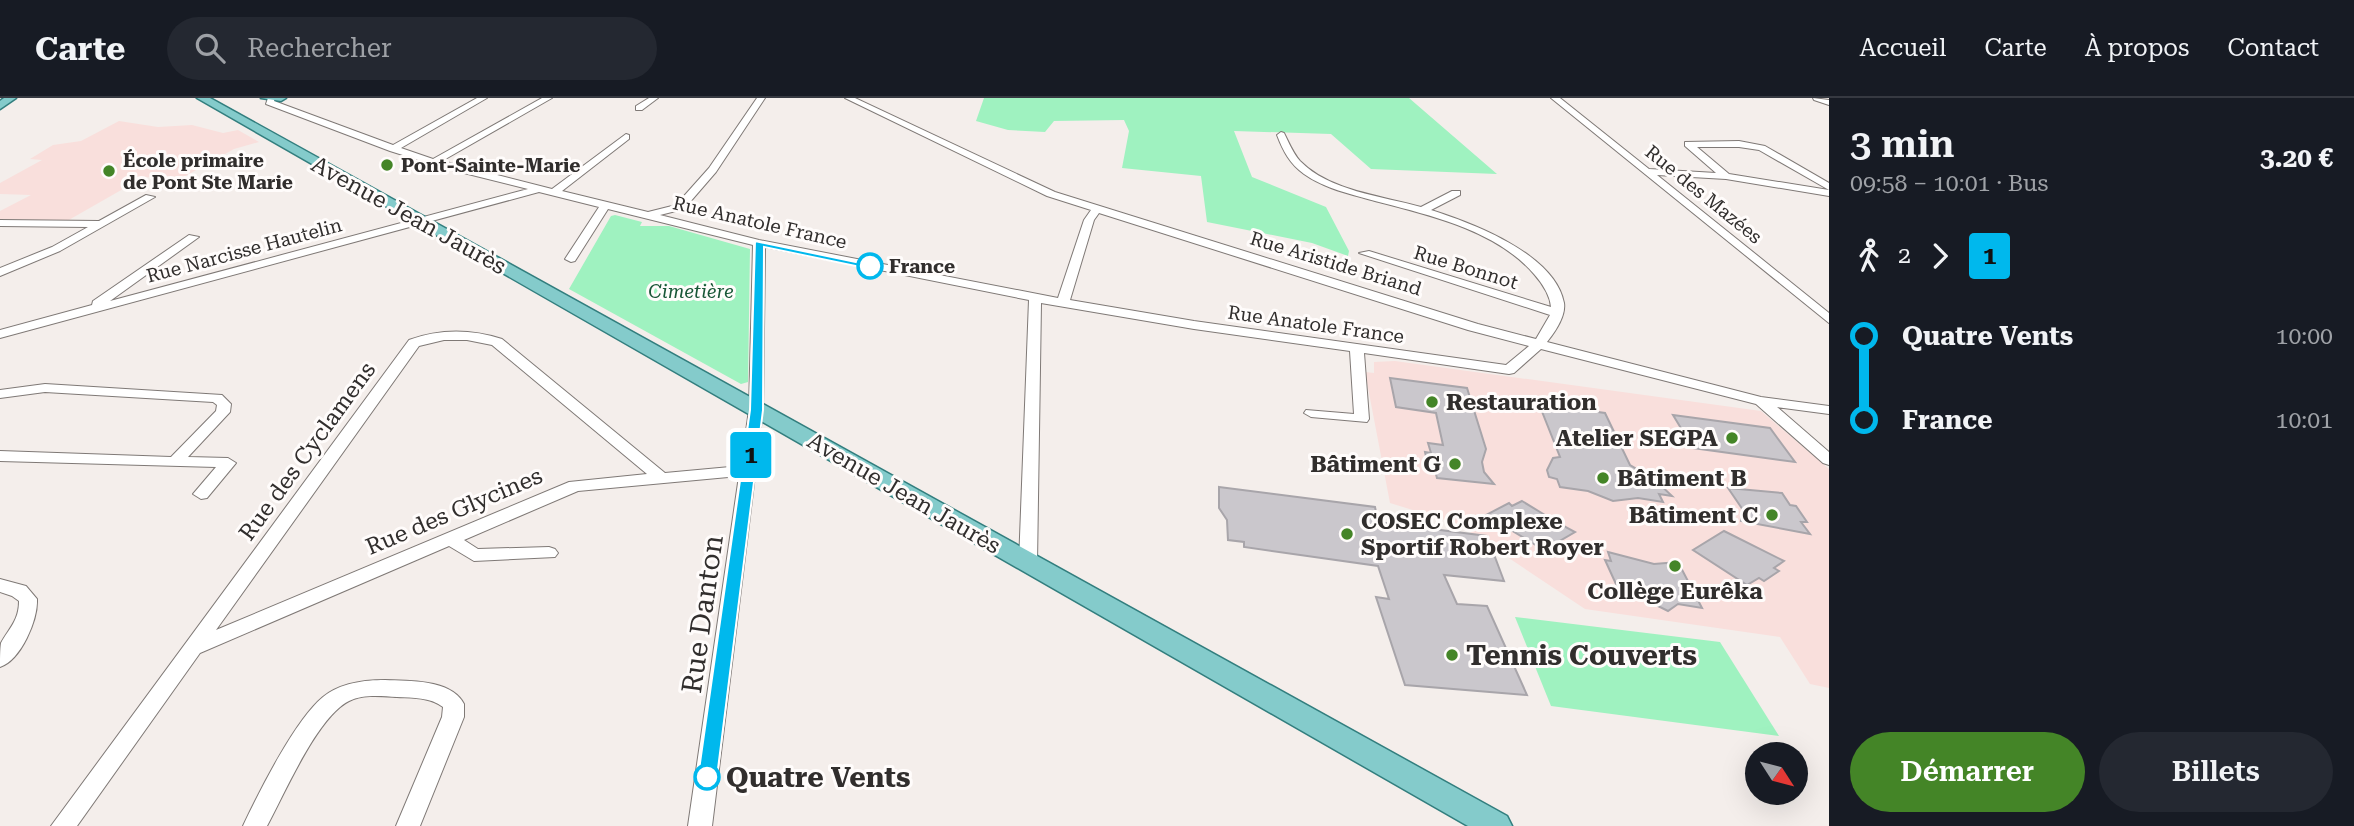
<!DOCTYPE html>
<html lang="fr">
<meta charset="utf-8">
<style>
:root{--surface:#171b24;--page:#242831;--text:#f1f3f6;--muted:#9ea1a6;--line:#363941;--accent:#448527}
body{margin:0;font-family:"Roboto Serif",serif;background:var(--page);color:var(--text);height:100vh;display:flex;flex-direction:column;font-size:26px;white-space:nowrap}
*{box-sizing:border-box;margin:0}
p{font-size:23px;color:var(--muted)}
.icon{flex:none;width:38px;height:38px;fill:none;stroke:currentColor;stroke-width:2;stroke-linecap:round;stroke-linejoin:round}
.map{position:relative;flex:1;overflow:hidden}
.details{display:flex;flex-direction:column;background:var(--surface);width:525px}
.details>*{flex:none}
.badge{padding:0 14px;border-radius:5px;font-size:24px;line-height:46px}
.needle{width:46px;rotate:126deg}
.controls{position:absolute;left:1745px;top:644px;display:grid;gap:14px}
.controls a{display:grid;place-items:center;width:63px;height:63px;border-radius:50%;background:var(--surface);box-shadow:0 7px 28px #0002;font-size:35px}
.map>.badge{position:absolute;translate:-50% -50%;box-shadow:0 0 0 4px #fff}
.legs{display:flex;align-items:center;gap:10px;height:77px;padding:0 21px;font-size:23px}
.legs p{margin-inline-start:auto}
.summary{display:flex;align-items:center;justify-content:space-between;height:119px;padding:0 21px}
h1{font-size:38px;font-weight:600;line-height:52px}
.action{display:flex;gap:14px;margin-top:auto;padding:14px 21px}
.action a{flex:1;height:80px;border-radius:42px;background:var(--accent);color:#fff;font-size:28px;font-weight:600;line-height:80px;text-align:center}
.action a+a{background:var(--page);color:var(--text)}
ul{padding:0 21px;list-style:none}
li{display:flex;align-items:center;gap:24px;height:84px;font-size:26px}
li i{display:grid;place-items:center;width:10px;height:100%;margin:0 9px;background:currentColor}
li i::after{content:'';width:18px;height:18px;margin:-9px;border:5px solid;border-radius:50%;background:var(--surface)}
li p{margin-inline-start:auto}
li:first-child i{background:linear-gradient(#0000 50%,currentColor 0)}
li:last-child i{background:linear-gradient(currentColor 50%,#0000 0)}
header{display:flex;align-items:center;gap:42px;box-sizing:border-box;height:98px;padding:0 35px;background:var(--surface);border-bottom:2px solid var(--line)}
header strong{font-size:33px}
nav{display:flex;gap:38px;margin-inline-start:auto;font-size:24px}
.search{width:490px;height:63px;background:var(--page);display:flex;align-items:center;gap:18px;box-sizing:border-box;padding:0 24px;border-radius:38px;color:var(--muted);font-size:26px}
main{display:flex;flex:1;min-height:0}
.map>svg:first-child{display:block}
.education{fill:#f9dfdc}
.green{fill:#9ff2c0}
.building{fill:#cac7cc;stroke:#a8a5aa;stroke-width:2}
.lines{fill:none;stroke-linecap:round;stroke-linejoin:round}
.minor-casing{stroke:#7f7976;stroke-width:2}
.major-casing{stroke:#327e7e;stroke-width:3}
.minor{fill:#fff;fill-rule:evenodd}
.major{fill:#84cbcb;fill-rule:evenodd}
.line-1{fill:#00b8ed;stroke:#fff;stroke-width:2}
.poi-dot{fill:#448527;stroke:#fffcfb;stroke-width:2.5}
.stop-1-dot{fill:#fff;stroke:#00b8ed;stroke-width:3.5}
.labels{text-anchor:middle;stroke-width:6;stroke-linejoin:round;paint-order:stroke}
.far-poi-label{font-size:19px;font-weight:bold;fill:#312e2d;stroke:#fffcfb;text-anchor:start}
.far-street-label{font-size:19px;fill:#312e2d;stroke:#fffcfb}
.far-stop-label{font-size:19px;font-weight:bold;fill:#312e2d;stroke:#fffcfb;text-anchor:start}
.far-park-label{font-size:19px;font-style:italic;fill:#195737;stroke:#fffcfb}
.street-label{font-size:23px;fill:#312e2d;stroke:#fffcfb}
.poi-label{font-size:23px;font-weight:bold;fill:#312e2d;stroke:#fffcfb;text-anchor:start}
.near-street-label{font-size:28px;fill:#312e2d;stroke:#fffcfb}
.near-poi-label{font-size:28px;font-weight:bold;fill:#312e2d;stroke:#fffcfb;text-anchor:start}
.near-stop-label{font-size:28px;font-weight:bold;fill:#312e2d;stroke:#fffcfb;text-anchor:start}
</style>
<header>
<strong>Carte</strong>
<div class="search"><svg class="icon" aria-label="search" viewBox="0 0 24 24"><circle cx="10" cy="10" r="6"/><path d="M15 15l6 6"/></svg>Rechercher</div>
<nav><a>Accueil</a><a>Carte</a><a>À propos</a><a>Contact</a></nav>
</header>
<main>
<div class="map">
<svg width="1829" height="728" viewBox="0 0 1829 728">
<rect width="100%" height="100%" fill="#f4eeeb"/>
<g class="education">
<path d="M119,23l39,6 34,-2 31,8 15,-3 21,12 -25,7 -54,30 -36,-2 -77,44 -67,-2v-8l31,-16 -31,-1v-11l42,-23 -12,-1 23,-14 28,-4z"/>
<path d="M1395,263l366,50 68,58v219l-19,-4 -30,-47 -195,-28 -127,-85 -68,-21 -25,-131 9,1v-11z"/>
</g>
<g class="green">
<path d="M984,0h425l88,76 -126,-5 -40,-35 -97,-3 18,46 74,30 23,44 -1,5 -36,-13 -105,-21 -6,-46 -79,-8 7,-37 -5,-11 -70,1 -9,11 -37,-2 -32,-9z"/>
<path d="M615,117l27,7 -2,4h29l81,23 -2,133 -7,2 -172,-95 42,-73z"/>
<path d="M1515,519l205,25 59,94 -228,-30z"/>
</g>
<g class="building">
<path d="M1390,280l77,10 19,61 -4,13 2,10 10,12 -57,-6 -3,-11 -6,-1 -3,-14 6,1 -3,-10 15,2 -7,-32 -40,-6z"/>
<path d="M1539,306l66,9 25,52 24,14 18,17 -13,-2 4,8 -25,-4 -25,3 -25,-10 -28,-4 -3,-8 -8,-2 -2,-7 6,-12 7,-1z"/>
<path d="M1673,317l97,13 25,34 -102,-14z"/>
<path d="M1219,389l156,20 3,15 109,14 17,45 -60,-6 13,29 30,2 40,89 -122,-10 -29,-88 13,2 -11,-33 -134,-19v-5l-16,-2 -1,-20 -8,-12z"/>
<path d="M1728,390l54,5 8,12 6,1 11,16h-6l9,12 -69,-13 2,-11z"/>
<path d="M1522,403l36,22 17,9 -31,18 -58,-35 23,-12 3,3z"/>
<path d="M1724,433l60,30 -10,7 5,3 -15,10 -5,-3 -12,7 -54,-35z"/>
<path d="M1608,454l46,12 24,-2 24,46 -24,-4 -10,7 -24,-12 -23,-4 -16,-35 6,1z"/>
</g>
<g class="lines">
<g class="minor-casing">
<g id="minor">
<path d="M268,0h7l-1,3 119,44 84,-47h10l-86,50 32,11 109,-61h10l-110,63 110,28 74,-55 3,1v4l-67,52 86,21 28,-7 33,-37 48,-70h8l-49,74 -32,37 -24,6 99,25 299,58 26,-78 7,-10 -44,-14 -202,-98h10l200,94 423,132 58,15 14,-24 -191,-62 10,-2 182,56c-1,-12 -9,-24 -17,-33 -38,-44 -105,-59 -159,-73 -24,-7 -50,-12 -71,-27 -14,-10 -21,-23 -27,-39l4,-3 3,1c5,10 9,20 16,28 29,30 82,35 121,46l31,-16h8v4l-29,15c41,13 124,44 133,93 2,13 -9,29 -17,39l214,55 68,9v8l-52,-7 52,45v13l-6,-2 -67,-59 -215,-55 -27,24 -5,1 -145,-21 5,66 -2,3 -56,-5 -7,-4 2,-3 48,4 -4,-63 -156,-22 -153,-26 -4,260 -3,4h-12l-3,-4 10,-263 -264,-53 -2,163 -51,416h-24l51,-350 -161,15 -114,49 14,9 71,-2 6,2 3,4 -3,4 -81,4 -25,-15 -249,107 -123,173h-26l358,-486c30,-11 62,-11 93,-1l163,134 76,-7 8,-56 4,-165 -145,-36 -33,52 -4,1 -6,-3 34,-52 -60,-15 -539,146v-8l92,-25 1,-4 96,-66 10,2 -89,64 418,-112 -84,-21 -54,-17 -124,-47zM1099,115l369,117 61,16 -23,19 -312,-44 -124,-21 24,-80zM444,242h23l25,5 155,129 -78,8 -353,148 203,-284z"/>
<path d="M649,0h9l-16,12h-6v-4z"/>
<path d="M1551,0h9l89,71 67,4 -31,-27v-4l54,-1 26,5 64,37v13l-103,-17 -69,-4 172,138v10zM1697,49h42l20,3 70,40 -100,-16z"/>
<path d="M1813,0l16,2v5l-15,-5z"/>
<path d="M146,97l9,2 -95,54 -60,25v-8l52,-21 36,-20 -88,-1v-6l99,1z"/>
<path d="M45,286l177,11 9,9 -1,8 -42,45 40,1 8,5 -29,35 -6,1 -8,-5 23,-27 -216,-6v-10l171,6 45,-46 1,-6 -4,-3 -168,-10 -45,6v-8z"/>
<path d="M0,481l26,7 11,13c1,21 -16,61 -37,68 0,-7 0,-18 1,-24 8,-15 18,-22 18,-42l-7,-5 -12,-4z"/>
<path d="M385,582c24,1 66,-1 79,24v13l-44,109h-24l46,-109 1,-10c-13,-10 -30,-9 -46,-10 -16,-1 -34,-3 -48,4 -32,16 -64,92 -82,125h-24c16,-34 52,-106 80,-129 17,-14 41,-17 62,-17z"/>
</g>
</g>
<g class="major-casing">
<g id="major">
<path d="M4,0h12l-16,11v-8z"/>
<path d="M197,0h13l1297,718 5,10h-44z"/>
<path d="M261,0h25l-5,3z"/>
</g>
</g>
<use href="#minor" class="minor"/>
<use href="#major" class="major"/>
</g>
<path class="line-1" d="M755,143l120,25 -5,3 -106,-22 -1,163 -46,367 -3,6h-14l-2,-6 52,-367z"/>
<g class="poi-dot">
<circle cx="387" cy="67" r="7"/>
<circle cx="109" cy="73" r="7"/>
<circle cx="1432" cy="304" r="7"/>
<circle cx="1732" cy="340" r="7"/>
<circle cx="1455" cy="366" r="7"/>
<circle cx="1603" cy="380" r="7"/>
<circle cx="1772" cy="417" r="7"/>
<circle cx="1347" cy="436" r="7"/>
<circle cx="1675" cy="468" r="7"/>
<circle cx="1452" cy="557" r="7"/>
</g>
<g class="stop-1-dot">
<circle cx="870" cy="168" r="12"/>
<circle cx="707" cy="679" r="12"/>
</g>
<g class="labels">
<g class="far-poi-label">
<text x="123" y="69">École primaire<tspan x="123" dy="22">de Pont Ste Marie</tspan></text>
<text x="401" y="74">Pont-Sainte-Marie</text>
</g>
<g class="far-street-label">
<text transform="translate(1704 96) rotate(39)" y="7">Rue des Mazées</text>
<text transform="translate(760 124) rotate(13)" y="7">Rue Anatole France</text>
<text transform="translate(244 152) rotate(-15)" y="7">Rue Narcisse Hautelin</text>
<text transform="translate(1336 165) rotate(17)" y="7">Rue Aristide Briand</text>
<text transform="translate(1466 169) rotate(17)" y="7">Rue Bonnot</text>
<text transform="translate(1316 226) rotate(8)" y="7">Rue Anatole France</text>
</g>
<g class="far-stop-label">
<text x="889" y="175">France</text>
</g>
<g class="far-park-label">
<text x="691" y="200">Cimetière</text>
</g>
<g class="street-label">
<text transform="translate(409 117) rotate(29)" y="8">Avenue Jean Jaurès</text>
<text transform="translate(307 353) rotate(-54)" y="8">Rue des Cyclamens</text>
<text transform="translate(904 395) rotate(30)" y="8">Avenue Jean Jaurès</text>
<text transform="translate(454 413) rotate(-23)" y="8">Rue des Glycines</text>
</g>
<g class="poi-label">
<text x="1446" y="312">Restauration</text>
<text x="1718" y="348" text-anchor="end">Atelier SEGPA</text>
<text x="1441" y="374" text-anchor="end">Bâtiment G</text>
<text x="1617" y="388">Bâtiment B</text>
<text x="1758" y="425" text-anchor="end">Bâtiment C</text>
<text x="1361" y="431">COSEC Complexe<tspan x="1361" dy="26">Sportif Robert Royer</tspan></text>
<text x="1675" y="501" text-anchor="middle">Collège Eurêka</text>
</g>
<g class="near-street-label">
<text transform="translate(702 516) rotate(-82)" y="10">Rue Danton</text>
</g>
<g class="near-poi-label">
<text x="1466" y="567">Tennis Couverts</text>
</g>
<g class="near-stop-label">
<text x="726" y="689">Quatre Vents</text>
</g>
</g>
</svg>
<div class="controls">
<a><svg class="needle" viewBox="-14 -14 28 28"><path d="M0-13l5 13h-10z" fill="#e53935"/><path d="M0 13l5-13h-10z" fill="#9ea1a6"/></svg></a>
</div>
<b class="badge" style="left:751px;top:357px;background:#00b8ed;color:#111">1</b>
</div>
<section class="details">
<div class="summary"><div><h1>3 min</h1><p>09:58 – 10:01 · Bus</p></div><b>3.20 €</b></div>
<div class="legs"><svg class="icon" aria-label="walk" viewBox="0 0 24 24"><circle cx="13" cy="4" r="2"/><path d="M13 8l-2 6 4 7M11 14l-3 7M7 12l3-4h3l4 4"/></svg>2<svg class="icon" aria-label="forward" viewBox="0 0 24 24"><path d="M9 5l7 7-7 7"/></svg><b class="badge" style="background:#00b8ed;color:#111">1</b></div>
<ul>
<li><i style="color:#00b8ed"></i><b>Quatre Vents</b><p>10:00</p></li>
<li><i style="color:#00b8ed"></i><b>France</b><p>10:01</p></li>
</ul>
<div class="action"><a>Démarrer</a><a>Billets</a></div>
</section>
</main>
